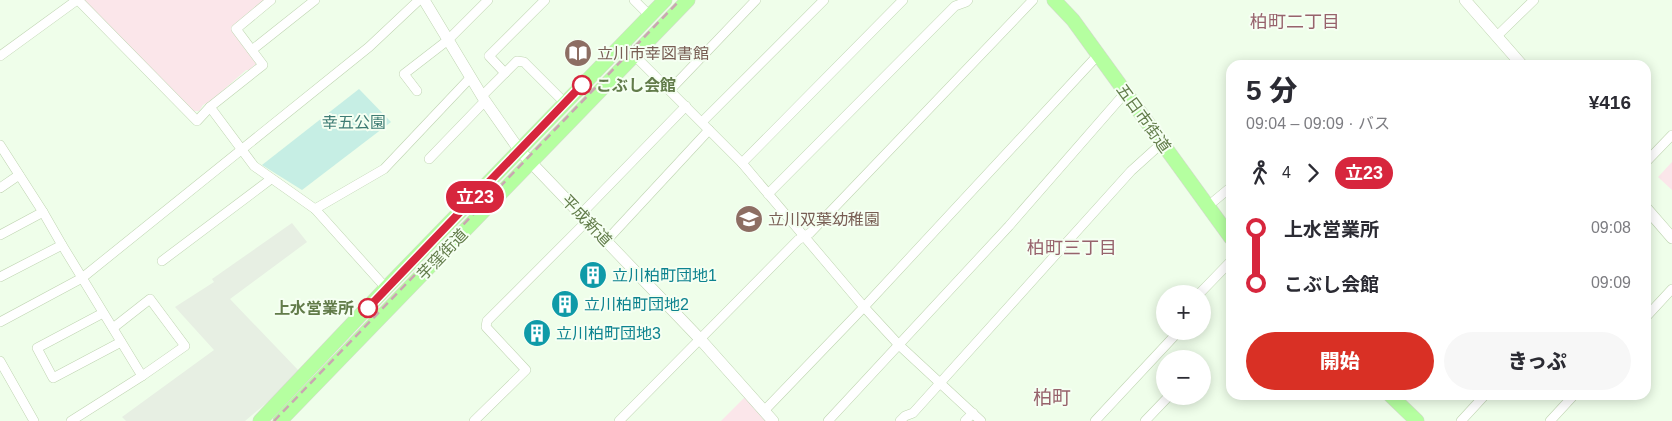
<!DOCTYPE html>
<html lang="ja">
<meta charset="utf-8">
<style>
:root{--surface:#fff;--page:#f7f7f7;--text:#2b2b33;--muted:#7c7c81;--accent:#d93025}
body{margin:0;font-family:Arial,"Noto Sans JP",sans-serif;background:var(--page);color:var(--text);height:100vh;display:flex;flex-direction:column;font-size:19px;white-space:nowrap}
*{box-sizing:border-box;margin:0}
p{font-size:16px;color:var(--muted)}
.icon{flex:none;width:28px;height:28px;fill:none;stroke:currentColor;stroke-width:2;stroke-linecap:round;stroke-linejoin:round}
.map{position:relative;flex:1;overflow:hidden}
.details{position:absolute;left:1226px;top:60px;width:425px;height:340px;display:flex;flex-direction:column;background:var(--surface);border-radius:15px;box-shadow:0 2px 12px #0003}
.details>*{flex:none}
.badge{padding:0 10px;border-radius:16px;font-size:18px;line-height:32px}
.tools{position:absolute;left:1156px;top:285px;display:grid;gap:10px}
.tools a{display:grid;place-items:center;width:55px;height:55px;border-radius:50%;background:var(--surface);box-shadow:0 2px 12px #0003;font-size:25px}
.map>.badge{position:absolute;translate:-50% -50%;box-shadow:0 0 0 2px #fff}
.legs{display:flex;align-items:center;gap:8px;height:55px;padding:0 20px;font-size:16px}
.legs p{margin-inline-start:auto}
.headline{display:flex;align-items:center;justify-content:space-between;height:85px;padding:0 20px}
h1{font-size:28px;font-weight:800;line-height:38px}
.action{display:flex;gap:10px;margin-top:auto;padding:10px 20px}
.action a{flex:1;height:58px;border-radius:30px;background:var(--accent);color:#fff;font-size:20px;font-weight:800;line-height:58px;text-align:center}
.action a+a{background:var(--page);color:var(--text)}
ul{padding:0 20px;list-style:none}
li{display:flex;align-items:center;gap:18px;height:55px;font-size:19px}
li i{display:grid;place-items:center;width:8px;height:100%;margin:0 6px;background:currentColor}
li i::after{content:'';width:12px;height:12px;margin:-6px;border:4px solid;border-radius:50%;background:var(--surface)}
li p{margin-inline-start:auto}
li:first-child i{background:linear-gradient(#0000 50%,currentColor 0)}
li:last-child i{background:linear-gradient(currentColor 50%,#0000 0)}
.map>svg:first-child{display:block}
.industrial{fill:#e7efe3}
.education{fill:#fbe6ea}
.green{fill:#c6eee4}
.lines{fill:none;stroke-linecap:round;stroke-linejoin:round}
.minor-casing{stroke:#bfd4b1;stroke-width:10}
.tertiary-casing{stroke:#bfd4b1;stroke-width:12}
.primary-casing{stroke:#d3dacc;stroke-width:15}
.minor{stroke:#fff;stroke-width:9}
.tertiary{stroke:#fff;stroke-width:11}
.primary{stroke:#b5ffa0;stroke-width:14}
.rail{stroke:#caa6b1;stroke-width:2.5;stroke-dasharray:8 5;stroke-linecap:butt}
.line-1-casing{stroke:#fff;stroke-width:11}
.line-1{stroke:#d7263d;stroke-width:8}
.stop-1-dot{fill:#fff;stroke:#d7263d;stroke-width:2.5}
.labels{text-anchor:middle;stroke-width:4;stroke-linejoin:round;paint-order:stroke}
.education-label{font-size:16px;fill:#785e54;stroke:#f5fff2;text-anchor:start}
.stop-label{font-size:16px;font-weight:bold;fill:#627c4a;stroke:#f5fff2;text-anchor:start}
.street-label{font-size:16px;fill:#627c4a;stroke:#f5fff2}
.park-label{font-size:16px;fill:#3e7c74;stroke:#f5fff2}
.culture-label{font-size:16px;fill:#0d838f;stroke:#f5fff2;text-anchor:start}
.neighbourhood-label{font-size:18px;fill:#97636c;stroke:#f5fff2}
.quarter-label{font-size:19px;fill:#97636c;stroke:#f5fff2}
</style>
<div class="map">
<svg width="1672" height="421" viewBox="0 0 1672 421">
<rect width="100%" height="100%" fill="#effeea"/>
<path class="industrial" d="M292,223l15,19 -77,57 69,72 -23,24 -31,26h-119l-4,-4 92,-67 -39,-43 39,-25 -2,-3z"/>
<g class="education">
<path d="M83,0h181l-33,27 26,34 -1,3 -7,6h-3l-34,30 -9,5 -4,6h-8z"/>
<path d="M1672,162v28l-14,-13z"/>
<path d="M745,397l23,24h-47z"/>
</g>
<path class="green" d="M359,89l32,33 -89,68 -40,-25z"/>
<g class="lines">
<g class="minor-casing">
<g id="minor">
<path d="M78,0l119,121 13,-14 53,-42 -27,-36 35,-29"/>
<path d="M634,0l16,16"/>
<path d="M1497,36l37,-36"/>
<path d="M622,43l120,120 122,144 35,38 82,76"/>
<path d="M252,50l63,-50"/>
<path d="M0,56l77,-56"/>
<path d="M505,73l-16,-17 56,-56"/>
<path d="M670,90l86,-90"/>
<path d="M417,91l-13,-17 44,-34 40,-40"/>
<path d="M482,96l35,-35 7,1 41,41"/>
<path d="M210,107l44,59 61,43 71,79"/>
<path d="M702,122l122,-122"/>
<path d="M0,145l43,67 19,33 80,131"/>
<path d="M429,159l56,-58"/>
<path d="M1646,162l26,-27"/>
<path d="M742,163l161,-163"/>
<path d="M0,188l19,-13"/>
<path d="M768,194l187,-188 11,-4 2,-2"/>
<path d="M1208,206l23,-19"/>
<path d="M315,209l69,-40 87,-92"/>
<path d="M581,214l105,-108"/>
<path d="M0,235l43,-23"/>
<path d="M607,240l102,-110"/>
<path d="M162,261l109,-82"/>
<path d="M0,277l62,-32"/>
<path d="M1199,294l32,-33"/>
<path d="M103,313l-66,35 16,30 68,-36"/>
<path d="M1646,317l26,-28"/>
<path d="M0,322l82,-44 287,-231 50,-47"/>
<path d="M0,361l34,60"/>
<path d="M1202,372l3,2"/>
<path d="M764,411l100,-104 234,-252"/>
<path d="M71,421l71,-45 43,-30 -35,-47 -37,29"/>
<path d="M474,421l52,-51 -40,-43 1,-6 100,-100"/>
<path d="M619,421l179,-181 12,-7 223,-233"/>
<path d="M828,421l181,-195 116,-133"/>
<path d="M900,421l5,-5 8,-3 218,-242 31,-28"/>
<path d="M965,421l8,-8"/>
<path d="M1095,421l84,-90"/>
<path d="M1145,421l24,-25"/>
<path d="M1461,421l24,-26"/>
<path d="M1550,421l24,-26"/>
</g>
</g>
<g class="tertiary-casing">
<g id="tertiary">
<path d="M424,0l61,101 35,50 180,188 73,82"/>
<path d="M1465,0l57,65"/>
<path d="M1646,208l26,30"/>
</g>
</g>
<g class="primary-casing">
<g id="primary">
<path d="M1054,0l19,20 158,218"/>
<path d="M1390,395l27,26"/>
<path d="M260,421l126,-133 279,-288"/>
<path d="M280,421l408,-421"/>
</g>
</g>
<use href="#minor" class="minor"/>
<use href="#tertiary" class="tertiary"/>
<use href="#primary" class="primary"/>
<path class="rail" d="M274,421l406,-421"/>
</g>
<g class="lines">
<g class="line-1-casing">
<path id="line-1" d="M368,308l214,-223"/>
</g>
<use href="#line-1" class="line-1"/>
</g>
<defs>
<g id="library-disc" transform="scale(1.4375)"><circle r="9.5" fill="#8d6e63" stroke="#f5fff2"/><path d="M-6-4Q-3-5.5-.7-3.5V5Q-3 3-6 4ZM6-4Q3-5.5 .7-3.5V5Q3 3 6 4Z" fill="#fff"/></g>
<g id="school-disc" transform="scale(1.4375)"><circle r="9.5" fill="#8d6e63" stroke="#f5fff2"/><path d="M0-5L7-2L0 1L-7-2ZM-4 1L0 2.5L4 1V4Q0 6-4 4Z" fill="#fff"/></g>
<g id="building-disc" transform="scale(1.4375)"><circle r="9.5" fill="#0f9aa8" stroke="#f5fff2"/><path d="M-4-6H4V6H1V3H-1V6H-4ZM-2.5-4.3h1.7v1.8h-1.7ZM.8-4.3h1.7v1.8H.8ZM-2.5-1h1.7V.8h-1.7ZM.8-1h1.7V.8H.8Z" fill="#fff"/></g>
</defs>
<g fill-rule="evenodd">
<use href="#library-disc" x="578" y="53"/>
<use href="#school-disc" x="749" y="219"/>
<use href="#building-disc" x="593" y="275"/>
<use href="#building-disc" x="565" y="304"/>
<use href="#building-disc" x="537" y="333"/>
</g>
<g class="stop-1-dot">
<circle cx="582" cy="85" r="9"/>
<circle cx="368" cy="308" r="9"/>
</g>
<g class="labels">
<g class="education-label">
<text x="597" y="59">立川市幸図書館</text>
<text x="768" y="225">立川双葉幼稚園</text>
</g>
<g class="stop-label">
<text x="596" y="91">こぶし会館</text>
<text x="354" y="314" text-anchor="end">上水営業所</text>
</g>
<g class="street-label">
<text transform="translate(1144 118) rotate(54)" y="6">五日市街道</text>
<text transform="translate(587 220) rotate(46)" y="6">平成新道</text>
<text transform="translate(442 254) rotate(-46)" y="6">芋窪街道</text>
</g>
<g class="park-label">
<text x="354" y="128">幸五公園</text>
</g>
<g class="culture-label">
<text x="612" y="281">立川柏町団地1</text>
<text x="584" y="310">立川柏町団地2</text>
<text x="556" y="339">立川柏町団地3</text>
</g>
<g class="neighbourhood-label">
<text x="1295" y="28">柏町二丁目</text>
<text x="1072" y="254">柏町三丁目</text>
</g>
<g class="quarter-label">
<text x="1052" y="404">柏町</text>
</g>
</g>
</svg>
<div class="tools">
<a>+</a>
<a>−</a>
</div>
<b class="badge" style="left:475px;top:197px;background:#d7263d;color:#fff">立23</b>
<section class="details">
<div class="headline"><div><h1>5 分</h1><p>09:04 – 09:09 · バス</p></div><b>¥416</b></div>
<div class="legs"><svg class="icon" aria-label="walk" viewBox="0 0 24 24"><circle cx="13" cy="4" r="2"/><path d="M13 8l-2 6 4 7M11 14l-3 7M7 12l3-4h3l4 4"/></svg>4<svg class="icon" aria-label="forward" viewBox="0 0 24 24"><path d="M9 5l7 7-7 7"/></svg><b class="badge" style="background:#d7263d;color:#fff">立23</b></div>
<ul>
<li><i style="color:#d7263d"></i><b>上水営業所</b><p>09:08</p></li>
<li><i style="color:#d7263d"></i><b>こぶし会館</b><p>09:09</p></li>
</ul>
<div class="action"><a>開始</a><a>きっぷ</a></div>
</section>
</div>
